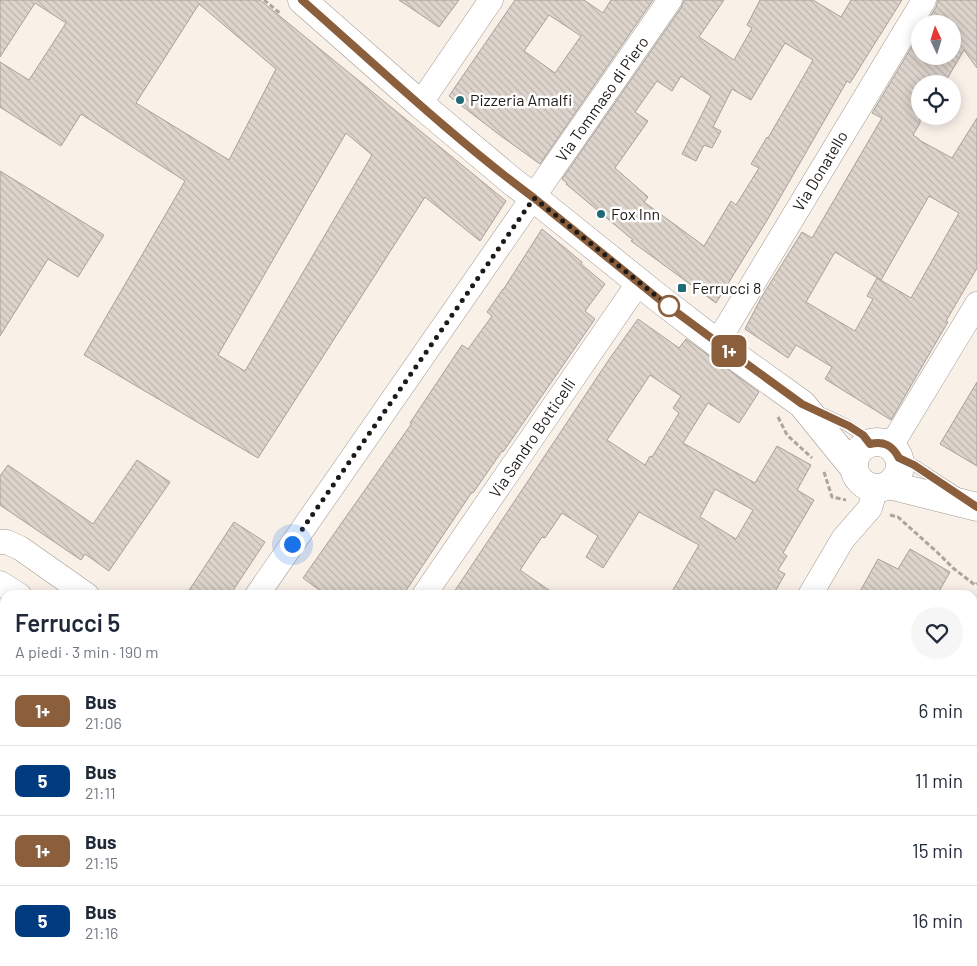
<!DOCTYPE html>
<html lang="it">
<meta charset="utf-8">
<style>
:root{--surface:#fff;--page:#f6f6f7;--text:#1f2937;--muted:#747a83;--line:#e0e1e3}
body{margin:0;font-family:Barlow,sans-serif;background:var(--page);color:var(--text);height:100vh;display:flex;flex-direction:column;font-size:19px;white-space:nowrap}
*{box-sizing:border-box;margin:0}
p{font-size:16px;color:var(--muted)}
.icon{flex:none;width:28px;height:28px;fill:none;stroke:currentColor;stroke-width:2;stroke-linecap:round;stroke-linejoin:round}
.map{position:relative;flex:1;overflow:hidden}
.side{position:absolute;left:0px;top:590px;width:978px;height:376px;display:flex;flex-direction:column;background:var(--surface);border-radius:15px 15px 0 0;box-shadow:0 2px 12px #0003}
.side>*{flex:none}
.badge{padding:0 10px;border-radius:8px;font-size:18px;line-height:32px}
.needle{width:32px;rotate:356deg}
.buttons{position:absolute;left:911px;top:15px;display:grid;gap:10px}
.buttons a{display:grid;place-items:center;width:50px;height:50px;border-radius:50%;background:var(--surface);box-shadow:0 2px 12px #0003;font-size:25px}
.you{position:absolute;width:25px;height:25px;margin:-12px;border:4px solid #fff;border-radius:50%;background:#1a73e8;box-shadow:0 0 0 8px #1a73e833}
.map>.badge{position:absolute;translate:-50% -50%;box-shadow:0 0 0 2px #fff}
.round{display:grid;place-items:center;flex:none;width:52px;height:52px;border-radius:26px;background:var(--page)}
.head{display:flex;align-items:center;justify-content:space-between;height:85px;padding:0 15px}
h1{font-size:24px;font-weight:600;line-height:38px}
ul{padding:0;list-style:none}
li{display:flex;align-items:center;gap:15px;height:70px;padding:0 15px;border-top:1px solid var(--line)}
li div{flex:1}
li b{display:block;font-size:19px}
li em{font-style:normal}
li .badge{min-width:55px;font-weight:700;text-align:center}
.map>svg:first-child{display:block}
.built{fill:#f2e3d6}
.building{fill:url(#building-back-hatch);stroke:#a9a099;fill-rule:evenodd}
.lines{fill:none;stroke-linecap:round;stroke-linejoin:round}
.service-casing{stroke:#a19992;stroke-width:12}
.minor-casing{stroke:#a19992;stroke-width:25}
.tertiary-casing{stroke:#a19992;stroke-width:29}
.path{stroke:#aca59f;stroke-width:3;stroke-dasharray:5 2.5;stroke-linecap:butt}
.service{stroke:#fff;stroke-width:11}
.minor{stroke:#fff;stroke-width:24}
.tertiary{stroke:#fff;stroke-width:28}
.line-casing{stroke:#fff;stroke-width:11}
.line{stroke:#8b5e3c;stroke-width:8}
.walk{stroke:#1d1a17;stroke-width:5;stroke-dasharray:0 9}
.poi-dot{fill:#216976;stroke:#fff;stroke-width:2}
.stop-dot{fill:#fff;stroke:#8b5e3c;stroke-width:2.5}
.labels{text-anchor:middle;stroke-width:5;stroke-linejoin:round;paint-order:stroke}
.street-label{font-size:16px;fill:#1d1a17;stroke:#fff}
.poi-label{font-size:16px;fill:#1d1a17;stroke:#fff;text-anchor:start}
</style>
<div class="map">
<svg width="977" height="966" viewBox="0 0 977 966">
<defs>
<pattern id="building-back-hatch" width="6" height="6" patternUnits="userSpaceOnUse" patternTransform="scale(1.25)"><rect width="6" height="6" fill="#ddd4cc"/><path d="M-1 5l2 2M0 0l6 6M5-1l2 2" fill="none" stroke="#bdb5ae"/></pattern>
</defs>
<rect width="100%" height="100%" fill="#f9f0e8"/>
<path class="built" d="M5,921v40h161l-3,5h-151l-12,-7v-36z"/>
<g class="building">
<path d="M0,0h260l246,201 -26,40 -55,-44 -167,261 -174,-103 101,-174 -104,-67 -20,32 -61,-39v-45l29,18 37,-57 -31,-20 -35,54zM199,4l77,65 -47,91 -93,-57zM346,133l26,22 -127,216 -27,-16z"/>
<path d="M399,0h60l-20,27z"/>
<path d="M515,0h69l19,13 8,-13h42l-113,164 -39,-28 -52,-40zM549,15l32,21 -26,37 -31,-22z"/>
<path d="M684,0h40l-25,37 35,23 18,-32 -5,-3 13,-25h53l28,17 10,-17h51l-52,83 -3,-2 -81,141 -50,81 -85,-62 2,-1 -67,-56 1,-1 -5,-4 119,-171zM785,43l28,17 -45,78 -1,-1 -16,27 8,4 -23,37 -5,-4 -27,45 -60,-44 4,-5 -33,-29 33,-47 -13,-9 22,-31 15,10 9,-15 30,20 -29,58 14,7 8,-16 8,3 9,-17 -8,-4 19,-38 19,11z"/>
<path d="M938,0h39v68l-13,-18 -20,34h-24v39l-7,12 6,4v1l33,18 25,-40v150l-31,53 2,1 -10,17 -47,81 -66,-41 7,-12 -36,-22 -8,13 -43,-29 16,-31 41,-66 10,6 70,-120 -10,-5 48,-80v23h32v-32h-26l10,-17zM929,196l30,17 -48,85 -34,-20 -10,18 6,3 -18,32 -49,-29 29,-50 46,28z"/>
<path d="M0,171l104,64 -26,42 -30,-18 -48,77z"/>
<path d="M542,229l40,33 -1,2 24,20 -20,27 10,8 -92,133 -1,-1 -29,42 -1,-1 -69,103h-77l-23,-17 109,-155h-2l52,-78 6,4 24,-33 -5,-4 16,-23v1z"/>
<path d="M638,319l41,29 7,-9 73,53 -20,31 -31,-20 -25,40 72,40 22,-37 34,19 -14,25 17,10 -31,53 4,3 -9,14 7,4 -12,21h-103l29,-50 -60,-33 -36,56 -17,-11 12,-21 -36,-23 -17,25 -3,-1 -22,33 36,25h-104l158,-237zM650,375l31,21 -8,12 6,5 -27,44 -2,-1 -5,9 -38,-25zM715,489l38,21 -17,29 -36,-22z"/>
<path d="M977,382v84l-37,-22z"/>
<path d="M137,460l33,22 -61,89 -24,-17 -4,6 -81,-55v-29l8,-11 85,59z"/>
<path d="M234,522l31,20 -35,53h-44z"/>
<path d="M910,549l40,23 -13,23h-79l20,-36 20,10z"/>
</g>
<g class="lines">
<g class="service-casing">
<g id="service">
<path d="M817,411c19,9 39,16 53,33"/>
<path d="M899,459l15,6 43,28"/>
</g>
</g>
<g class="minor-casing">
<g id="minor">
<path d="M420,104l71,-104"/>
<path d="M717,343l207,-343"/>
<path d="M887,445l10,-9 80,-132"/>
<path d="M0,542h7l13,6 67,47"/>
<path d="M0,583l19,12"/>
<path d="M257,595l413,-595"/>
<path d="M424,595l215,-313"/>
<path d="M810,595l33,-56 27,-31 6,-20"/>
<path d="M0,879l5,-2"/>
<path d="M575,961l9,5"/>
<path d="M194,966l3,-5"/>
</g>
</g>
<g class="tertiary-casing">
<g id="tertiary">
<path d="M302,0l118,104 93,78 21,16 127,102 56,43 85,61 52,64"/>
<circle cx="877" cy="465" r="23"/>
<path d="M889,485l88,22"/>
</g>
</g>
<g class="path">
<path d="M264,0l17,14"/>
<path d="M778,417l9,18 25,23"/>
<path d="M824,472l8,25 14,3"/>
<path d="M890,515l8,2 40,36 15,15 22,17 2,-2"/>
</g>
<use href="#service" class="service"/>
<use href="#minor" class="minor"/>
<use href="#tertiary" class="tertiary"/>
</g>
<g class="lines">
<g class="line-casing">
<path id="line" d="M302,0c76,67 150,137 232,198l126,102 58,43 84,61 47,22 14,9 7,9c14,-3 22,1 29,14l15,7 63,42"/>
</g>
<use href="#line" class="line"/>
<path class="walk" d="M292,544l242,-346 141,113 -6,-5"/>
</g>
<g class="poi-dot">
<circle cx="460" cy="100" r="5"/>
<circle cx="601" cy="214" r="5"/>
<rect x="677" y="283" width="10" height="10" rx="2.5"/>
</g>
<circle class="stop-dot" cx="669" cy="306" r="10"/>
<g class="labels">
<g class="street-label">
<text transform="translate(602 99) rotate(-55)" y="6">Via Tommaso di Piero</text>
<text transform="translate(820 171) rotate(-59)" y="6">Via Donatello</text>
<text transform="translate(532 438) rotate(-56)" y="6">Via Sandro Botticelli</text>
</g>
<g class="poi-label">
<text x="470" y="106">Pizzeria Amalfi</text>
<text x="611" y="220">Fox Inn</text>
<text x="692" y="294">Ferrucci 8</text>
</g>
</g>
</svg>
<div class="buttons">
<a><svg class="needle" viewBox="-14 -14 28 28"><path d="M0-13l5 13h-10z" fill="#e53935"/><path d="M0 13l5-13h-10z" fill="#747a83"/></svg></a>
<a><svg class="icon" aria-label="locate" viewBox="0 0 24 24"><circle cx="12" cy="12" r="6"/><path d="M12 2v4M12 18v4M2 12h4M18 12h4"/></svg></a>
</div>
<div class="you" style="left:292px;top:544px"></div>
<b class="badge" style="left:729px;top:351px;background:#8b5e3c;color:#fff">1+</b>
<section class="side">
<div class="head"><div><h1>Ferrucci 5</h1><p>A piedi · 3 min · 190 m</p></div><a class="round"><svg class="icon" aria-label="heart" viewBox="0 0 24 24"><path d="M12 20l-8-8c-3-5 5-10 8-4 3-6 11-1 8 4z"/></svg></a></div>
<ul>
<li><span class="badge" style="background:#8b5e3c;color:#fff">1+</span><div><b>Bus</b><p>21:06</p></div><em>6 min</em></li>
<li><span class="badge" style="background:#003b80;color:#fff">5</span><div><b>Bus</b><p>21:11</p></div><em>11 min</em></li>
<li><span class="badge" style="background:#8b5e3c;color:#fff">1+</span><div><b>Bus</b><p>21:15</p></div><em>15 min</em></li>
<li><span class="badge" style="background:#003b80;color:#fff">5</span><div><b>Bus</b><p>21:16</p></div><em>16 min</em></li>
</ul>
</section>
</div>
